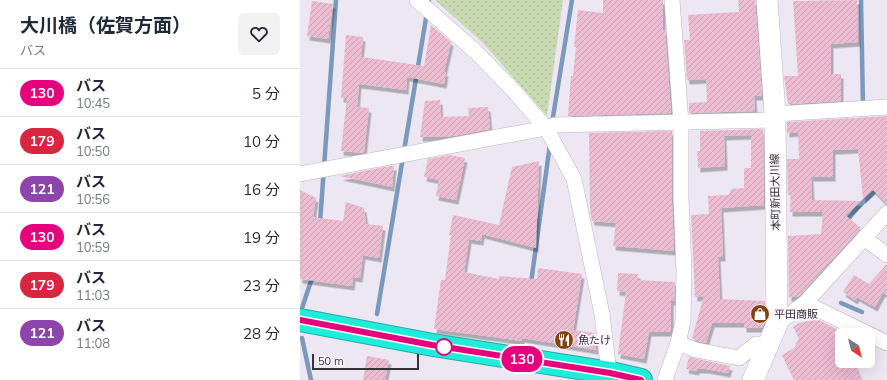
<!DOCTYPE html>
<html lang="ja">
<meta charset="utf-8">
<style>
:root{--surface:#fff;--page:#f2f2f3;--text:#1f2937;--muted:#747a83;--line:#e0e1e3}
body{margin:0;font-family:Mulish,"Noto Sans JP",sans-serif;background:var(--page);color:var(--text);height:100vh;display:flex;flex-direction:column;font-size:15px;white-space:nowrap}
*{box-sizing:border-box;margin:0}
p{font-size:13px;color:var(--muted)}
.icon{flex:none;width:22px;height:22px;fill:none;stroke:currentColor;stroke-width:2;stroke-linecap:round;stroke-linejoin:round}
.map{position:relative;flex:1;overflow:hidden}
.side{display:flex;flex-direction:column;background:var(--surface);width:300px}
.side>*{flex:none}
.badge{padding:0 8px;border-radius:13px;font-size:14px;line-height:26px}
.needle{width:26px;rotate:144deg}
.fabs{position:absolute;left:535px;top:328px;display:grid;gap:8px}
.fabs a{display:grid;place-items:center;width:40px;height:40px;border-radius:6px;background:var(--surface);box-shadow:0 4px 16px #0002;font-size:20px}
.scale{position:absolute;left:12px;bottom:10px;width:107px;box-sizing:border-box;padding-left:4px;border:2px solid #363338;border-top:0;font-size:11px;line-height:14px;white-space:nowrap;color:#363338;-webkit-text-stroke:3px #faf4fe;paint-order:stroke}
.map>.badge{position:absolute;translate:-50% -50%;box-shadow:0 0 0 2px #fff}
.round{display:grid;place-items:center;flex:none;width:42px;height:42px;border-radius:6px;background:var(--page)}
.head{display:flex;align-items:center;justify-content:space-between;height:68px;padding:0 20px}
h1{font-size:19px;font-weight:700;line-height:30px}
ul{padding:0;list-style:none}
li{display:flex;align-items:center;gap:12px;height:48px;padding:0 20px;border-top:1px solid var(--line)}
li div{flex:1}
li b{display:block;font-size:15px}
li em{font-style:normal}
li .badge{min-width:44px;font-weight:700;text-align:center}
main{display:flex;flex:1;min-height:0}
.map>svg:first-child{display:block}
.park{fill:url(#park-dots)}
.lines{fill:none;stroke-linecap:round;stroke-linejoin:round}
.stream{stroke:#7a99bc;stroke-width:4.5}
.building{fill:url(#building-hatch);filter:url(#shadow)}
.street-casing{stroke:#bdb6c2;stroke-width:16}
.secondary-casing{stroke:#bdb6c2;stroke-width:22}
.highway-casing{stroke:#27aba2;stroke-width:24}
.street{stroke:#fff;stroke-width:15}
.secondary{stroke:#fff;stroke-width:21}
.highway{stroke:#1fecdb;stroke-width:22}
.line-casing{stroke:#fff;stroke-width:9}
.line{stroke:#e6007e;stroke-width:6}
.stop-dot{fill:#fff;stroke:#e6007e;stroke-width:2}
.labels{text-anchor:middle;stroke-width:3.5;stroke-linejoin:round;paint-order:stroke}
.street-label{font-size:11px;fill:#363338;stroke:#faf4fe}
.poi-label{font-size:11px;fill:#363338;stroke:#faf4fe;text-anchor:start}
</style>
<main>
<section class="side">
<div class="head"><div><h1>大川橋（佐賀方面）</h1><p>バス</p></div><a class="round"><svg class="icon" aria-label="heart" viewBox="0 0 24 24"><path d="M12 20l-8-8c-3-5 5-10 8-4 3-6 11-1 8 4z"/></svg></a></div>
<ul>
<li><span class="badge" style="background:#e6007e;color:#fff">130</span><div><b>バス</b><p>10:45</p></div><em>5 分</em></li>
<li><span class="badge" style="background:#d7263d;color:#fff">179</span><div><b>バス</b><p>10:50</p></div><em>10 分</em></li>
<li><span class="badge" style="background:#8e44ad;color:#fff">121</span><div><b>バス</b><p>10:56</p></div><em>16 分</em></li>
<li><span class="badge" style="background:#e6007e;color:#fff">130</span><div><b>バス</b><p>10:59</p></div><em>19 分</em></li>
<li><span class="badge" style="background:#d7263d;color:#fff">179</span><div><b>バス</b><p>11:03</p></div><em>23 分</em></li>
<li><span class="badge" style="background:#8e44ad;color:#fff">121</span><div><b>バス</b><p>11:08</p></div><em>28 分</em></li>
</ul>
</section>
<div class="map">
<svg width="587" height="380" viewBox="0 0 587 380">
<defs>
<pattern id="park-dots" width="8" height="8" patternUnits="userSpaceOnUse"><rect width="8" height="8" fill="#c9dab3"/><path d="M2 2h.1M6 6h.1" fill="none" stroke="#adbc9b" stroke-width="1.8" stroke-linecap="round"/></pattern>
<pattern id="building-hatch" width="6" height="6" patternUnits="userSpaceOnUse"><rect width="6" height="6" fill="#ecbcd1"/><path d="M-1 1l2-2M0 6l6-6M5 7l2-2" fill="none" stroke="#cba2b4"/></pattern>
<filter id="shadow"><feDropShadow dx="2.5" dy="4.5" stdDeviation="0" flood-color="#0004"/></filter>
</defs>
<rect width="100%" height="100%" fill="#ede6f3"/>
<path class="park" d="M135,0h128l-16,116 -64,-73z"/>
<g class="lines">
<g class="stream">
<path d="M561,0l2,106"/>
<path d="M252,123l20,-123"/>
<path d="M20,223l16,-223"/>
<path d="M545,223l14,-17 28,-26"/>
<path d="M231,283l19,-139"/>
<path d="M541,303l21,9"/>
<path d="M0,314l13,-39"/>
<path d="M77,314l52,-314"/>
<path d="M2,338l9,42"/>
</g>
</g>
<g class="building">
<path d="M303,0h60v30h2l6,83 -103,3 3,-40h2l3,-29h-2l4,-37 25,3z"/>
<path d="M438,0h17l7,96h-8l1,15 -66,2v-10l18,-1 -1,-23 -19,1 -3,-40h6l-2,-25 51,-3z"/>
<path d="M557,0l1,42 -27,2v30h10v27l-53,3 -4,-28h14l-5,-75z"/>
<path d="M12,1l21,3 -5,35 -21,-3z"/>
<path d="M131,25l20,17 -7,30h2l-2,12 -37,-7 -1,13 -47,-6 -2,23 12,1 -5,45 -23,-2 6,-53h-6l5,-63 17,2 -2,20 63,9z"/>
<path d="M140,100l1,17 28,-1 -1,-8 20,-1 2,22 -37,7 -33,1 5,-36z"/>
<path d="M587,116v88l-14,-14 -10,9 -5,-50 -25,1v27h-22l1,23 49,1 -16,14 16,13 -62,68 -10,1 -1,-61 33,-2 2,-22h-33l1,-17h-3l-1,-36h12l-1,-27 -11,1v-11z"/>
<path d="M463,129l1,76 -43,3 2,49h-5l2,42 45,2v21l-3,6h-18v-5h-32l-6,20 -8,-2 -6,-3 12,-42 -9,1 -4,-82 18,-1 -1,-18 21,-1 2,-6 13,-1v-20h7v-33l-27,1 1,30 -27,2 -1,-17h3v-20z"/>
<path d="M372,131v73l2,47 -61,-5 3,-23 -24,-2 -2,-10 -1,-78z"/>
<path d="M150,155l15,3 -9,42 -20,-4 3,-16 -15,-3 4,-18z"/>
<path d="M239,161l-3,87 -54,-14 -1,7 -12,-2 -5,33 35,7v-3l38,3 1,-11 44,6 -9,56 22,3 1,17 -74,-12v3l-88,-12 7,-49h4l6,-45h-2l4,-20 46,10 13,-58z"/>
<path d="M94,166l-2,21 -52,-11 44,-9z"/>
<path d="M0,190l16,8 -3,19 30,4 3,-19 18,6 2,16 17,2 -4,32 -16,-3 -3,23 -7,-1 -1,9 -52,-7z"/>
<path d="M587,264v31l-4,-3 -8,15 -18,-10 -2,3 -12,-8 11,-17 15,9z"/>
<path d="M318,273l20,1 -1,6 38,2 -1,19h-3v31h-22l-5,27 -26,-5 8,-62 -9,-1z"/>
<path d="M517,319l25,13v29h12l7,19h-67l-12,-25 12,-7 5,-10 -6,-11 6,-4z"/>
<path d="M67,356l22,4 -4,20h-22z"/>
<path d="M389,357l41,9 -2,7 -22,-4h-9l-1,2 -10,-2z"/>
</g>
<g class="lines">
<g class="street-casing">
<g id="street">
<path d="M117,0l59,52 37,38 33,38 28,51 28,135 7,59"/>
<path d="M475,114l112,-7"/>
<path d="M0,174l246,-46 8,-3 220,-5"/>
<path d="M564,238l23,17"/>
<path d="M505,303l82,40"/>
<path d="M477,324l28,-21 82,-90"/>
<path d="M378,343l18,7 43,8 17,-14 11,2"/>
<path d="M365,380l13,-37 5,-22 1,-50 -3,-73v-75l-9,-123"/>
</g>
</g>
<g class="secondary-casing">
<path id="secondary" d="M453,380l24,-56 -2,-210 -8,-114"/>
</g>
<g class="highway-casing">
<path id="highway" d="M0,320l133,25 178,28 30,7"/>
</g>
<use href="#street" class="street"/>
<use href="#secondary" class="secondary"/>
<use href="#highway" class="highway"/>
</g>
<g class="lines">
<g class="line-casing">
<path id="line" d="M0,320l132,25 178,28 31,7"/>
</g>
<use href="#line" class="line"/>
</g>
<defs>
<g id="shop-disc" transform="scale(1)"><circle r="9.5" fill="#844211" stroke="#faf4fe"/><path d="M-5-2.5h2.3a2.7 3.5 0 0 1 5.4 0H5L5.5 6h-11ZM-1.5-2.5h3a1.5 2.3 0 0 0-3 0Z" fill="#fff"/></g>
<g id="restaurant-disc" transform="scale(1)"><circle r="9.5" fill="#844211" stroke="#faf4fe"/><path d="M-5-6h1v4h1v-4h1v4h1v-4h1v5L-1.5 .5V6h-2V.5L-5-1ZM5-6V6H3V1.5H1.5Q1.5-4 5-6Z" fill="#fff"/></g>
</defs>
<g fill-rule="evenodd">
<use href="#shop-disc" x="460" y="314"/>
<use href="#restaurant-disc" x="264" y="340"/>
</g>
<circle class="stop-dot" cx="144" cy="347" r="8"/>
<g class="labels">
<g class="street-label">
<text transform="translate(475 192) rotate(-91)" y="4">本町新田大川線</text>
</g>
<g class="poi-label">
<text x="474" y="318">平田商販</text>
<text x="278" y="344">魚たけ</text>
</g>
</g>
</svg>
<div class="fabs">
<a><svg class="needle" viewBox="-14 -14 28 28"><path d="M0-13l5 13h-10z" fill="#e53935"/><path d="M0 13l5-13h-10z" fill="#747a83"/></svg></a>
</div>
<div class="scale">50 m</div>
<b class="badge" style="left:222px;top:359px;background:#e6007e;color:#fff">130</b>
</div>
</main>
